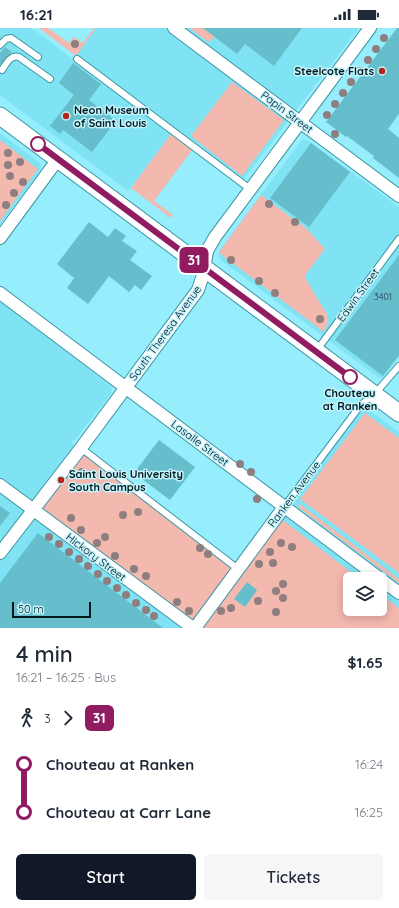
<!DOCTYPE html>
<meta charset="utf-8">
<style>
:root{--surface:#fff;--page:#f6f6f7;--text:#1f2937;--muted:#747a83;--accent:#111827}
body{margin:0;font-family:Quicksand,sans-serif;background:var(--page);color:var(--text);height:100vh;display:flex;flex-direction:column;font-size:15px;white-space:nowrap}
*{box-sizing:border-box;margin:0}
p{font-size:13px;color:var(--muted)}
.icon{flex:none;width:22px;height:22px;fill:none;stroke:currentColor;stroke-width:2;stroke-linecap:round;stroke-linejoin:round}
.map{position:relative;height:600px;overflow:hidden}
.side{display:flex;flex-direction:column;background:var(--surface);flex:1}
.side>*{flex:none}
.badge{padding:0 8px;border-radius:6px;font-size:14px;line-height:26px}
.tools{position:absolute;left:343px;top:544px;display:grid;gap:8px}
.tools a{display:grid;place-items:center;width:44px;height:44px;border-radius:6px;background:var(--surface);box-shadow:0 2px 10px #0003;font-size:20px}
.scale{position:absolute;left:12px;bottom:10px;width:79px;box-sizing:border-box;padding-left:4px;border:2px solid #00171c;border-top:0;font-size:11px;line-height:14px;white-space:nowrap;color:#00171c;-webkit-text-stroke:3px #c3f4fd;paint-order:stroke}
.map>.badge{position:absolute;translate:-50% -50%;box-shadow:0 0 0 2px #fff}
.legs{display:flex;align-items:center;gap:6px;height:44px;padding:0 16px;font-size:13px}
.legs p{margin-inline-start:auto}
.head{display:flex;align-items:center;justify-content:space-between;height:68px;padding:0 16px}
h1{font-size:22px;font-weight:600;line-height:30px}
.cta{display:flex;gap:8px;margin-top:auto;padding:8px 16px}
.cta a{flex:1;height:46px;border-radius:6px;background:var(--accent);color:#fff;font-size:16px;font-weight:600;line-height:46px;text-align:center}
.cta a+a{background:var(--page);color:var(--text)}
ul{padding:0 16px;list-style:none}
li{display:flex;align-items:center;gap:14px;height:48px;font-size:15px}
li i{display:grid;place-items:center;width:6px;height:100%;margin:0 5px;background:currentColor}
li i::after{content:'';width:10px;height:10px;margin:-5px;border:3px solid;border-radius:50%;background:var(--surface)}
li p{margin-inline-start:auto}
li:first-child i{background:linear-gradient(#0000 50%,currentColor 0)}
li:last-child i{background:linear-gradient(currentColor 50%,#0000 0)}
.status{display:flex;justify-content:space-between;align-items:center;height:28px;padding:0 20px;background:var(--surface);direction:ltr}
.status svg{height:11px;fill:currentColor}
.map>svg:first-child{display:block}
.built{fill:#7fe3f4;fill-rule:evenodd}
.green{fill:#f3b8ae}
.building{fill:#66bdcb}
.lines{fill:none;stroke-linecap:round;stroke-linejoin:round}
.lane-casing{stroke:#3d96a4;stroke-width:8}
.street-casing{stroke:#3d96a4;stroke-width:14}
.secondary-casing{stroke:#3d96a4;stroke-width:19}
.lane{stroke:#fff;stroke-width:6}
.street{stroke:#fff;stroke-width:12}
.secondary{stroke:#fff;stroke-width:17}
.tree{fill:#8f7e80}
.line-1-casing{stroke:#fff;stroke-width:9}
.line-1{stroke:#901b61;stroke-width:6}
.poi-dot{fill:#b4261a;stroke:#c3f4fd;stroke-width:1.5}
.stop-1-dot{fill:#fff;stroke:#901b61;stroke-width:2}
.labels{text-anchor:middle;stroke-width:3;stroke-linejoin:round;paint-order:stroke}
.number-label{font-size:9px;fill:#1a4048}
.poi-label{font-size:11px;font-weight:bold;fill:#00171c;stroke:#c3f4fd;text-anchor:start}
.street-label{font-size:11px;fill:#00171c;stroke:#c3f4fd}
.stop-label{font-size:11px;font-weight:bold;fill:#00171c;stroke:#c3f4fd}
</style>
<div class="status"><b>16:21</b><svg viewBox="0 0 49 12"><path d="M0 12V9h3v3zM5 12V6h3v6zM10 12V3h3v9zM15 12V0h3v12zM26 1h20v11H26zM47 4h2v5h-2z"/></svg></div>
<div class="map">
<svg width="399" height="600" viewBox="0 0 399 600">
<rect width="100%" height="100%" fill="#96edfc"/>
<g class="built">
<path d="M0,0h32l139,106 -43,57 -128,-96z"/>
<path d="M96,0h263l-116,152 -167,-126z"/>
<path d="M0,105l40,30 1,5 -2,4 -39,53z"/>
<path d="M306,111l93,68v150l-16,21h-4l-158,-118 -2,-3v-5l3,-5 80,-107z"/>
<path d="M0,273l112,86 -1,7 -39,49 168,129 121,-163h6l32,23v196h-399zM350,551h30v30h-30z"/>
</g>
<g class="green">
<path d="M32,0h16l21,15 5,-6 9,6 11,-15h2l-20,28 -37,-28z"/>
<path d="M190,0h13l12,9 -7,5z"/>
<path d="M232,54l52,38 -42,56 -51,-40z"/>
<path d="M171,106l21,16 -38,51 19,14 -2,3 -40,-30z"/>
<path d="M0,112l38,29 -38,52z"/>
<path d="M261,167l46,34 18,20 -19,25 -1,4 23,38v6l-4,10 -101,-76 -4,-4z"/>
<path d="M365,385l34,25v135l-99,-74z"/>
<path d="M81,420l157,121 -43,59 -162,-118z"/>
<path d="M300,476l99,75v4l-101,-76z"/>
<path d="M280,490l80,61h-10v30h30v-15l19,14v20h-197z"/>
</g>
<g class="building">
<path d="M203,0h99l-28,38 -29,-22 -8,10z"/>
<path d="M397,0h2v86l-11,15 11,9v40l-26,-20 1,-2 -27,-20 -1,1 -20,-15z"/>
<path d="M5,19l7,5 -12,13v-12z"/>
<path d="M73,35l28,21 -12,16 27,21 -24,31 -29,-22 -3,4 -10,-8 24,-31 -15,-12z"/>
<path d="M311,115l39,29 -41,55 -39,-29z"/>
<path d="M89,194l19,15 7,-9 11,8 -4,5 15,10 -7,9 22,16 -11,14 -6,-5 -6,7 -20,-16 -21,28 -21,-16 7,-10 -17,-14z"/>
<path d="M399,227v100l-16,21 -48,-36z"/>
<path d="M159,412l36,27 -25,33 -36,-27z"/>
<path d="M0,478l10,7 -10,13z"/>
<path d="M38,505l125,95h-163v-45z"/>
<path d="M247,554l10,8 -12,17 -11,-8z"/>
</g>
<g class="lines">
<g class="lane-casing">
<g id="lane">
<path d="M0,17l6,-6 5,-1 27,19"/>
<path d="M77,31l173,130"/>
<path d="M2,42c4,-6 9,-16 17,-13l31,22"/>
<path d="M317,322l82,-111"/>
<path d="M81,420l157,121"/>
<path d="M284,479l76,-101 20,-18 19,-22"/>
</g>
</g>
<g class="street-casing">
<g id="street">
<path d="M174,0l225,168"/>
<path d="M0,210l58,-79"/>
<path d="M0,265l399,300"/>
<path d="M0,457l193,143"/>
<path d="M0,525l81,-105 117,-158 5,-15 4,-24 8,-14 155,-209"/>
<path d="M195,600l89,-121"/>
</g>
</g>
<g class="secondary-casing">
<path id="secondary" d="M0,88l399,297"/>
</g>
<use href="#lane" class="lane"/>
<use href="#street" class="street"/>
<use href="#secondary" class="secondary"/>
</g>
<g class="tree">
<circle cx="384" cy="10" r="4"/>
<circle cx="75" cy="16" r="4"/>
<circle cx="376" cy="21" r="4"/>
<circle cx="368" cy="32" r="4"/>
<circle cx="360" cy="43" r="4"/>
<circle cx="351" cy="54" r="4"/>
<circle cx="343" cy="65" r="4"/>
<circle cx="335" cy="76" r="4"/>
<circle cx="327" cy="87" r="4"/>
<circle cx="335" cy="106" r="4"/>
<circle cx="8" cy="125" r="4"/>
<circle cx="20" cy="134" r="4"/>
<circle cx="8" cy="137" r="4"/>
<circle cx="10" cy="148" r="4"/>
<circle cx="23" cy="154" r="4"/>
<circle cx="14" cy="165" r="4"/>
<circle cx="269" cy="176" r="4"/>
<circle cx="6" cy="177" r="4"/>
<circle cx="295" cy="194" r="4"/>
<circle cx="231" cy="232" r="4"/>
<circle cx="259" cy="253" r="4"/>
<circle cx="275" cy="265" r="4"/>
<circle cx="320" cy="291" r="4"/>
<circle cx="240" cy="436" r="4"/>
<circle cx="82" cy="444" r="4"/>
<circle cx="251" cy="444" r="4"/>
<circle cx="257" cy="471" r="4"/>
<circle cx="138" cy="484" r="4"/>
<circle cx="123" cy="487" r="4"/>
<circle cx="71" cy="490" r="4"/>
<circle cx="81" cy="502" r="4"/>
<circle cx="49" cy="509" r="4"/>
<circle cx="105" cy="509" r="4"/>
<circle cx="97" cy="515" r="4"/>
<circle cx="281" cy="515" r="4"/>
<circle cx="59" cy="516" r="4"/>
<circle cx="292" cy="519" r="4"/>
<circle cx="200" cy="520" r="4"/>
<circle cx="69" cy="524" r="4"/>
<circle cx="270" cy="524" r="4"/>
<circle cx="208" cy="526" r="4"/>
<circle cx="115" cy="528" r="4"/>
<circle cx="79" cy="531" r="4"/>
<circle cx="273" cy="535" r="4"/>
<circle cx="259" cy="536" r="4"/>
<circle cx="88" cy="538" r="4"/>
<circle cx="134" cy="541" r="4"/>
<circle cx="98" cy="546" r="4"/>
<circle cx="146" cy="548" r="4"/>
<circle cx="107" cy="553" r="4"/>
<circle cx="283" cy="556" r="4"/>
<circle cx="117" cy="560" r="4"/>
<circle cx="276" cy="563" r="4"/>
<circle cx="126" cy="567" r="4"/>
<circle cx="283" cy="570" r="4"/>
<circle cx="258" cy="573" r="4"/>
<circle cx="177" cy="574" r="4"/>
<circle cx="136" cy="575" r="4"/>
<circle cx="231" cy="580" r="4"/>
<circle cx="146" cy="582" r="4"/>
<circle cx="189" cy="583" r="4"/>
<circle cx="221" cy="583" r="4"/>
<circle cx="276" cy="584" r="4"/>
<circle cx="154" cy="588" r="4"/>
</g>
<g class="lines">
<g class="line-1-casing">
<path id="line-1" d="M38,116l312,233"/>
</g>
<use href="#line-1" class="line-1"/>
</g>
<g class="poi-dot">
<circle cx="382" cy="43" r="4"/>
<circle cx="66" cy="88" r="4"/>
<circle cx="61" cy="452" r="4"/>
</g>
<g class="stop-1-dot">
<circle cx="38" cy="116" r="7"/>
<circle cx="350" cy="349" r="7"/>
</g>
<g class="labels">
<g class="number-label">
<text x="383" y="272">3401</text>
</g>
<g class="poi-label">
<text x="374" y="47" text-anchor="end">Steelcote Flats</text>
<text x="74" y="86">Neon Museum<tspan x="74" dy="13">of Saint Louis</tspan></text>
<text x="69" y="450">Saint Louis University<tspan x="69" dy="13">South Campus</tspan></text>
</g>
<g class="street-label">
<text transform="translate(287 84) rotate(37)" y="4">Papin Street</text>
<text transform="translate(358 267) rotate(-54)" y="4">Edwin Street</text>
<text transform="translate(165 305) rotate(-54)" y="4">South Theresa Avenue</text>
<text transform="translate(200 415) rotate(37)" y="4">Lasalle Street</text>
<text transform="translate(294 466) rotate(-53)" y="4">Ranken Avenue</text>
<text transform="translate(96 529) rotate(37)" y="4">Hickory Street</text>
</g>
<g class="stop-label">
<text x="350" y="369">Chouteau<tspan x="350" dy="13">at Ranken</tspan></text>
</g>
</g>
</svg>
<div class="tools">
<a><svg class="icon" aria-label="layers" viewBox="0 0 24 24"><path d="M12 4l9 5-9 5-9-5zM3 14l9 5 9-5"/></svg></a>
</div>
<div class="scale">50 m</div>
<b class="badge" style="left:194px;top:232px;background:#901b61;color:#fff">31</b>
</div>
<section class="side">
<div class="head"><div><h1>4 min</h1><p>16:21 – 16:25 · Bus</p></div><b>$1.65</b></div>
<div class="legs"><svg class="icon" aria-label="walk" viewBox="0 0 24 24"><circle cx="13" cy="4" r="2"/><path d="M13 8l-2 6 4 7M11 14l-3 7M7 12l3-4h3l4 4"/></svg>3<svg class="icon" aria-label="forward" viewBox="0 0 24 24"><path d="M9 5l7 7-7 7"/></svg><b class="badge" style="background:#901b61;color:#fff">31</b></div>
<ul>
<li><i style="color:#901b61"></i><b>Chouteau at Ranken</b><p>16:24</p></li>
<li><i style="color:#901b61"></i><b>Chouteau at Carr Lane</b><p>16:25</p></li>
</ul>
<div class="cta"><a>Start</a><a>Tickets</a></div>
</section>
